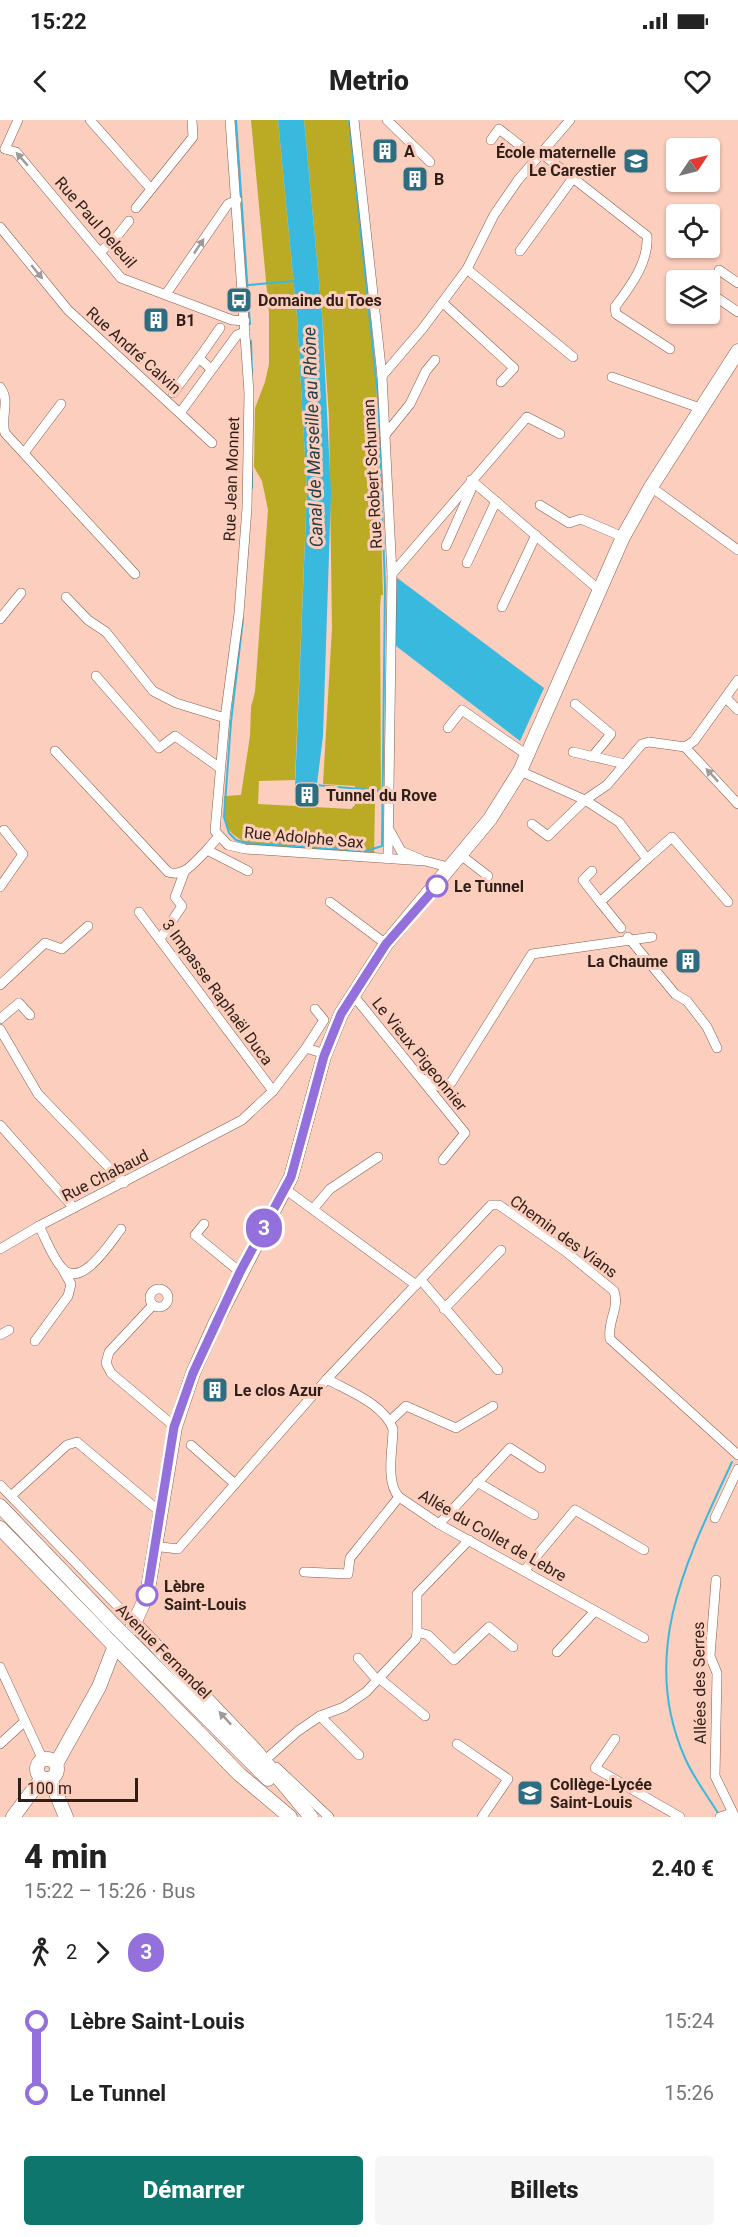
<!DOCTYPE html>
<html lang="fr">
<meta charset="utf-8">
<style>
:root{--surface:#fff;--page:#f6f6f6;--text:#222;--muted:#767676;--accent:#0f766e}
body{margin:0;font-family:Roboto,sans-serif;background:var(--page);color:var(--text);height:100vh;display:flex;flex-direction:column;font-size:22px;white-space:nowrap}
*{box-sizing:border-box;margin:0}
p{font-size:20px;color:var(--muted)}
.icon{flex:none;width:33px;height:33px;fill:none;stroke:currentColor;stroke-width:2;stroke-linecap:round;stroke-linejoin:round}
.map{position:relative;height:1697px;overflow:hidden}
.sheet{display:flex;flex-direction:column;background:var(--surface);flex:1}
.sheet>*{flex:none}
.badge{padding:0 12px;border-radius:20px;font-size:21px;line-height:39px}
.needle{width:39px;rotate:55deg}
.controls{position:absolute;left:666px;top:18px;display:grid;gap:12px}
.controls a{display:grid;place-items:center;width:54px;height:54px;border-radius:6px;background:var(--surface);box-shadow:0 2px 4px #0004;font-size:30px}
.scale{position:absolute;left:18px;bottom:15px;width:120px;box-sizing:border-box;padding-left:6px;border:3px solid #2f1f19;border-top:0;font-size:16px;line-height:21px;white-space:nowrap;color:#2f1f19;-webkit-text-stroke:4px #fbcebd;paint-order:stroke}
.map>.badge{position:absolute;translate:-50% -50%;box-shadow:0 0 0 3px #fff}
.legs{display:flex;align-items:center;gap:9px;height:66px;padding:0 24px;font-size:20px}
.legs p{margin-inline-start:auto}
.summary{display:flex;align-items:center;justify-content:space-between;height:102px;padding:0 24px}
h1{font-size:33px;font-weight:800;line-height:45px}
.button{display:flex;gap:12px;margin-top:auto;padding:12px 24px}
.button a{flex:1;height:69px;border-radius:6px;background:var(--accent);color:#fff;font-size:24px;font-weight:800;line-height:69px;text-align:center}
.button a+a{background:var(--page);color:var(--text)}
ul{padding:0 24px;list-style:none}
li{display:flex;align-items:center;gap:21px;height:72px;font-size:22px}
li i{display:grid;place-items:center;width:9px;height:100%;margin:0 8px;background:currentColor}
li i::after{content:'';width:15px;height:15px;margin:-8px;border:4px solid;border-radius:50%;background:var(--surface)}
li p{margin-inline-start:auto}
li:first-child i{background:linear-gradient(#0000 50%,currentColor 0)}
li:last-child i{background:linear-gradient(currentColor 50%,#0000 0)}
.status{display:flex;justify-content:space-between;align-items:center;height:42px;padding:0 30px;background:var(--surface);direction:ltr}
.status svg{height:16px;fill:currentColor}
header{display:flex;justify-content:space-between;align-items:center;height:78px;padding:0 24px;background:var(--surface);font-size:27px;font-weight:800}
.map>svg:first-child{display:block}
.green{fill:#bbab24}
.water{fill:#39b9de}
.lines{fill:none;stroke-linecap:round;stroke-linejoin:round}
.stream{stroke:#39b9de;stroke-width:2}
.street-casing{stroke:#865f51;stroke-width:10}
.secondary-casing{stroke:#865f51;stroke-width:15}
.street{stroke:#fff;stroke-width:9}
.secondary{stroke:#fff;stroke-width:14}
.secondary-bridge-casing{stroke:#865f51;stroke-width:15;stroke-linecap:butt}
.secondary-bridge{stroke:#fff;stroke-width:14}
.oneway{fill:#a19a98}
.line-1-casing{stroke:#fff;stroke-width:14}
.line-1{stroke:#9370db;stroke-width:9}
.stop-1-dot{fill:#fff;stroke:#9370db;stroke-width:3}
.labels{text-anchor:middle;stroke-width:6;stroke-linejoin:round;paint-order:stroke}
.poi-label{font-size:16px;font-weight:bold;fill:#2f1f19;stroke:#fbcebd;text-anchor:start}
.street-label{font-size:16px;fill:#2f1f19;stroke:#fbcebd}
.stop-label{font-size:16px;font-weight:bold;fill:#2f1f19;stroke:#fbcebd;text-anchor:start}
.water-label{font-size:18px;font-style:italic;fill:#254049;stroke:#fbcebd}
</style>
<div class="status"><b>15:22</b><svg viewBox="0 0 49 12"><path d="M0 12V9h3v3zM5 12V6h3v6zM10 12V3h3v9zM15 12V0h3v12zM26 1h20v11H26zM47 4h2v5h-2z"/></svg></div>
<header><svg class="icon" aria-label="back" viewBox="0 0 24 24"><path d="M15 5l-7 7 7 7"/></svg>Metrio<svg class="icon" aria-label="heart" viewBox="0 0 24 24"><path d="M12 20l-8-8c-3-5 5-10 8-4 3-6 11-1 8 4z"/></svg></header>
<div class="map">
<svg width="738" height="1697" viewBox="0 0 738 1697">
<rect width="100%" height="100%" fill="#fbcebd"/>
<path class="green" d="M251,0h27l19,197 10,174 -12,289 -36,1 -1,23 93,5 4,-4v-19l-32,-2 9,-156 -3,-211 -7,-103 -18,-194h45l27,254 7,221h-2l-1,12 1,189 -6,3 -1,59 -126,-14c-26,-14 -24,-20 -24,-48l17,-1 9,-59 1,-29 4,-15 13,-182 -6,-29 -8,-14 1,-59 10,-26 4,-18v-51z"/>
<g class="water">
<path d="M278,0h26l18,194 9,179 -8,243 -7,56 -21,-4 12,-297 -10,-174z"/>
<path d="M396,457l148,111 -24,53 -124,-95z"/>
</g>
<g class="lines">
<g class="stream">
<path d="M236,0l14,204"/>
<path d="M249,165l45,-4"/>
<path d="M251,221l1,33"/>
<path d="M252,352v16"/>
<path d="M243,499l-12,103 -7,95 5,16 7,7 10,3 120,8 16,-5 3,-260 -7,-188 -29,-278"/>
<path d="M315,665l69,6"/>
<path d="M718,1693c-11,-18 -25,-36 -33,-55 -47,-105 3,-201 47,-296"/>
</g>
<g class="street-casing">
<g id="street">
<path d="M90,0l61,69"/>
<path d="M230,0l19,273 -2,115 -8,105 -14,105 -10,113 13,14 17,4 180,12 27,7"/>
<path d="M354,0l28,256 10,198 -4,285"/>
<path d="M387,0l43,42"/>
<path d="M491,20l8,-11 37,29"/>
<path d="M5,29l11,3 105,126 111,42 13,1"/>
<path d="M5,29l13,-29"/>
<path d="M541,33l106,83c2,26 -17,51 -32,71l1,7 54,35"/>
<path d="M136,88l57,-71 -1,-17"/>
<path d="M0,107l68,83 144,133"/>
<path d="M520,131l53,-73"/>
<path d="M100,132l15,-13 14,-18"/>
<path d="M467,149l106,88"/>
<path d="M719,150l19,13"/>
<path d="M710,173l28,19"/>
<path d="M166,174l62,-90 9,-4"/>
<path d="M443,183l71,65 -13,14"/>
<path d="M211,249l-12,-11 21,-30"/>
<path d="M382,256l41,-48 44,-59 27,-54 24,-35 52,-60"/>
<path d="M612,257l88,31"/>
<path d="M0,267c11,14 0,30 5,46l130,141"/>
<path d="M173,273l26,-35"/>
<path d="M180,293l57,-78 8,-3"/>
<path d="M385,315l25,-31 16,-33 9,-11"/>
<path d="M24,333l37,-49"/>
<path d="M471,360l127,109"/>
<path d="M651,367l87,63"/>
<path d="M540,385l29,18 12,-4 42,18"/>
<path d="M446,426l28,-63"/>
<path d="M467,443l29,-62"/>
<path d="M392,454l135,-157 33,17"/>
<path d="M66,477l22,23 18,12 47,59 23,12 49,15"/>
<path d="M502,487l34,-72"/>
<path d="M0,499l21,-26"/>
<path d="M96,556l63,72 16,-12 45,32"/>
<path d="M726,578l12,12"/>
<path d="M575,584l36,30 -19,23"/>
<path d="M448,608l14,-18 65,45"/>
<path d="M685,627l53,57"/>
<path d="M55,631l113,121c17,6 27,-11 39,-22"/>
<path d="M573,632l52,12"/>
<path d="M520,651l65,29 34,22 28,37 -47,43 -17,-22 9,-9"/>
<path d="M532,704l16,12 37,-36 22,-15 35,-41 7,-2 36,5 9,-6 44,-61"/>
<path d="M390,711l11,20 19,8"/>
<path d="M218,717l-11,13 41,21"/>
<path d="M462,736l26,20"/>
<path d="M647,739l25,-22 56,65"/>
<path d="M0,767l23,-33 -19,-24"/>
<path d="M330,782l56,42"/>
<path d="M600,782l21,26"/>
<path d="M139,792l134,179"/>
<path d="M628,817l47,57 12,7 20,26 10,21"/>
<path d="M160,819l22,-33 -7,-9 9,-24"/>
<path d="M0,865l45,-42 17,6 26,-23"/>
<path d="M353,875l112,138 -22,27"/>
<path d="M0,899l19,-16 11,12"/>
<path d="M0,909l38,65 86,89"/>
<path d="M306,928l18,-28 -9,-11"/>
<path d="M421,958l19,9 11,-4 81,-129 120,-17"/>
<path d="M0,1005l74,83"/>
<path d="M285,1069l131,96"/>
<path d="M313,1089l17,-20 48,-32"/>
<path d="M204,1104l-9,11 45,37"/>
<path d="M39,1106c7,13 13,31 23,42 19,22 48,-25 59,-39"/>
<path d="M0,1129l39,-23 203,-106 31,-29 33,-43 19,6"/>
<path d="M421,1160l77,90"/>
<circle cx="159" cy="1178" r="9"/>
<path d="M153,1185l-44,47 -3,11 5,10 64,54"/>
<path d="M444,1189l57,-59"/>
<path d="M0,1215l9,-5"/>
<path d="M35,1221l33,-45 3,-12 -8,-14"/>
<path d="M327,1259c21,12 57,25 66,50 0,19 -8,53 6,68l40,27 205,114"/>
<path d="M390,1301l16,-15 50,22 37,-22"/>
<path d="M191,1325l44,39"/>
<path d="M477,1362l57,33"/>
<path d="M0,1365l135,139"/>
<path d="M11,1376l56,-51 10,-3 82,69"/>
<path d="M715,1398l23,-49"/>
<path d="M439,1404l71,-76 31,20"/>
<path d="M153,1426l25,3 149,-170 164,-174h8l66,46 49,40c6,17 -7,30 -4,48l128,116"/>
<path d="M524,1451l51,-61 69,40"/>
<path d="M304,1452l44,2 2,-16 49,-61"/>
<path d="M716,1460l-6,76 7,17 -2,103 20,41"/>
<path d="M417,1512v-38l52,-54"/>
<path d="M557,1532l38,-41"/>
<path d="M358,1538l19,22"/>
<path d="M0,1547l43,93"/>
<path d="M379,1558l46,38"/>
<path d="M320,1596l39,39"/>
<path d="M615,1619l-20,29 85,49"/>
<path d="M0,1624l24,-22"/>
<path d="M457,1624l51,35 -26,38"/>
<path d="M264,1641l34,-30 22,-15 24,-9 22,-15 50,-53 1,-7 11,3 26,25 35,-33 24,20"/>
<path d="M276,1647l53,50"/>
<path d="M720,1697l12,-4"/>
</g>
</g>
<g class="secondary-casing">
<g id="secondary">
<path d="M0,1386l115,120"/>
<path d="M0,1408l239,246 51,43"/>
<path d="M135,1504l120,126 56,67"/>
<path d="M131,1510l16,-35 28,-168 18,-54 22,-49 76,-147 33,-121 17,-42 45,-70 104,-125 30,-48 103,-234 28,-50 87,-136"/>
<path d="M134,1525l134,134"/>
<circle cx="47" cy="1649" r="10"/>
<path d="M56,1644l43,-77 17,-44"/>
<path d="M50,1659l16,38"/>
<path d="M13,1697l29,-39"/>
</g>
</g>
<use href="#street" class="street"/>
<use href="#secondary" class="secondary"/>
<g class="secondary-bridge-casing">
<path id="secondary-bridge" d="M115,1506l19,19"/>
</g>
<use href="#secondary-bridge" class="secondary-bridge"/>
</g>
<defs><path id="oneway-solid" d="M-6-.8H1V-3.2L6.5 0L1 3.2V.8H-6Z" transform="scale(1.5)"/></defs>
<g class="oneway">
<use href="#oneway-solid" transform="translate(22 39) rotate(-131)"/>
<use href="#oneway-solid" transform="translate(199 126) rotate(-56)"/>
<use href="#oneway-solid" transform="translate(37 152) rotate(51)"/>
<use href="#oneway-solid" transform="translate(712 655) rotate(-133)"/>
<use href="#oneway-solid" transform="translate(225 1598) rotate(-133)"/>
</g>
<g class="lines">
<g class="line-1-casing">
<path id="line-1" d="M147,1475l27,-168 19,-54 47,-101 51,-95 33,-121 17,-42 45,-70 51,-58"/>
</g>
<use href="#line-1" class="line-1"/>
</g>
<defs>
<g id="building-square" transform="scale(1.35)"><rect x="-9" y="-9" width="18" height="18" rx="4" fill="#2d6d81" stroke="#fbcebd"/><path d="M-4-6H4V6H1V3H-1V6H-4ZM-2.5-4.3h1.7v1.8h-1.7ZM.8-4.3h1.7v1.8H.8ZM-2.5-1h1.7V.8h-1.7ZM.8-1h1.7V.8H.8Z" fill="#fff"/></g>
<g id="school-square" transform="scale(1.35)"><rect x="-9" y="-9" width="18" height="18" rx="4" fill="#2d6d81" stroke="#fbcebd"/><path d="M0-5L7-2L0 1L-7-2ZM-4 1L0 2.5L4 1V4Q0 6-4 4Z" fill="#fff"/></g>
<g id="bus-square" transform="scale(1.35)"><rect x="-9" y="-9" width="18" height="18" rx="4" fill="#2d6d81" stroke="#fbcebd"/><path d="M-5-6H5V4H4V6H2V4H-2V6H-4V4H-5ZM-3.5-4V0h7V-4ZM-3.5 1.2v1.5H-2V1.2ZM2 1.2v1.5H3.5V1.2Z" fill="#fff"/></g>
</defs>
<g fill-rule="evenodd">
<use href="#building-square" x="385" y="31"/>
<use href="#school-square" x="636" y="41"/>
<use href="#building-square" x="415" y="59"/>
<use href="#bus-square" x="239" y="180"/>
<use href="#building-square" x="156" y="200"/>
<use href="#building-square" x="307" y="675"/>
<use href="#building-square" x="688" y="841"/>
<use href="#building-square" x="215" y="1270"/>
<use href="#school-square" x="530" y="1673"/>
</g>
<g class="stop-1-dot">
<circle cx="437" cy="766" r="10"/>
<circle cx="147" cy="1475" r="10"/>
</g>
<g class="labels">
<g class="poi-label">
<text x="404" y="37">A</text>
<text x="616" y="38" text-anchor="end">École maternelle<tspan x="616" dy="18">Le Carestier</tspan></text>
<text x="434" y="65">B</text>
<text x="258" y="186">Domaine du Toes</text>
<text x="176" y="206">B1</text>
<text x="326" y="681">Tunnel du Rove</text>
<text x="668" y="847" text-anchor="end">La Chaume</text>
<text x="234" y="1276">Le clos Azur</text>
<text x="550" y="1670">Collège-Lycée<tspan x="550" dy="18">Saint-Louis</tspan></text>
</g>
<g class="street-label">
<text transform="translate(96 102) rotate(49)" y="6">Rue Paul Deleuil</text>
<text transform="translate(134 230) rotate(42)" y="6">Rue André Calvin</text>
<text transform="translate(372 354) rotate(-93)" y="6">Rue Robert Schuman</text>
<text transform="translate(231 359) rotate(-88)" y="6">Rue Jean Monnet</text>
<text transform="translate(304 717) rotate(5)" y="6">Rue Adolphe Sax</text>
<text transform="translate(218 872) rotate(54)" y="6">3 Impasse Raphaël Duca</text>
<text transform="translate(420 934) rotate(51)" y="6">Le Vieux Pigeonnier</text>
<text transform="translate(105 1055) rotate(-27)" y="6">Rue Chabaud</text>
<text transform="translate(564 1116) rotate(36)" y="6">Chemin des Vians</text>
<text transform="translate(493 1415) rotate(30)" y="6">Allée du Collet de Lebre</text>
<text transform="translate(164 1531) rotate(45)" y="6">Avenue Fernandel</text>
<text transform="translate(699 1563) rotate(-91)" y="6">Allées des Serres</text>
</g>
<g class="stop-label">
<text x="454" y="772">Le Tunnel</text>
<text x="164" y="1472">Lèbre<tspan x="164" dy="18">Saint-Louis</tspan></text>
</g>
<g class="water-label">
<text transform="translate(313 317) rotate(-92)" y="6">Canal de Marseille au Rhône</text>
</g>
</g>
</svg>
<div class="controls">
<a><svg class="needle" viewBox="-14 -14 28 28"><path d="M0-13l5 13h-10z" fill="#e53935"/><path d="M0 13l5-13h-10z" fill="#767676"/></svg></a>
<a><svg class="icon" aria-label="locate" viewBox="0 0 24 24"><circle cx="12" cy="12" r="6"/><path d="M12 2v4M12 18v4M2 12h4M18 12h4"/></svg></a>
<a><svg class="icon" aria-label="layers" viewBox="0 0 24 24"><path d="M12 4l9 5-9 5-9-5zM3 14l9 5 9-5"/></svg></a>
</div>
<div class="scale">100 m</div>
<b class="badge" style="left:264px;top:1108px;background:#9370db;color:#fff">3</b>
</div>
<section class="sheet">
<div class="summary"><div><h1>4 min</h1><p>15:22 – 15:26 · Bus</p></div><b>2.40 €</b></div>
<div class="legs"><svg class="icon" aria-label="walk" viewBox="0 0 24 24"><circle cx="13" cy="4" r="2"/><path d="M13 8l-2 6 4 7M11 14l-3 7M7 12l3-4h3l4 4"/></svg>2<svg class="icon" aria-label="forward" viewBox="0 0 24 24"><path d="M9 5l7 7-7 7"/></svg><b class="badge" style="background:#9370db;color:#fff">3</b></div>
<ul>
<li><i style="color:#9370db"></i><b>Lèbre Saint-Louis</b><p>15:24</p></li>
<li><i style="color:#9370db"></i><b>Le Tunnel</b><p>15:26</p></li>
</ul>
<div class="button"><a>Démarrer</a><a>Billets</a></div>
</section>
